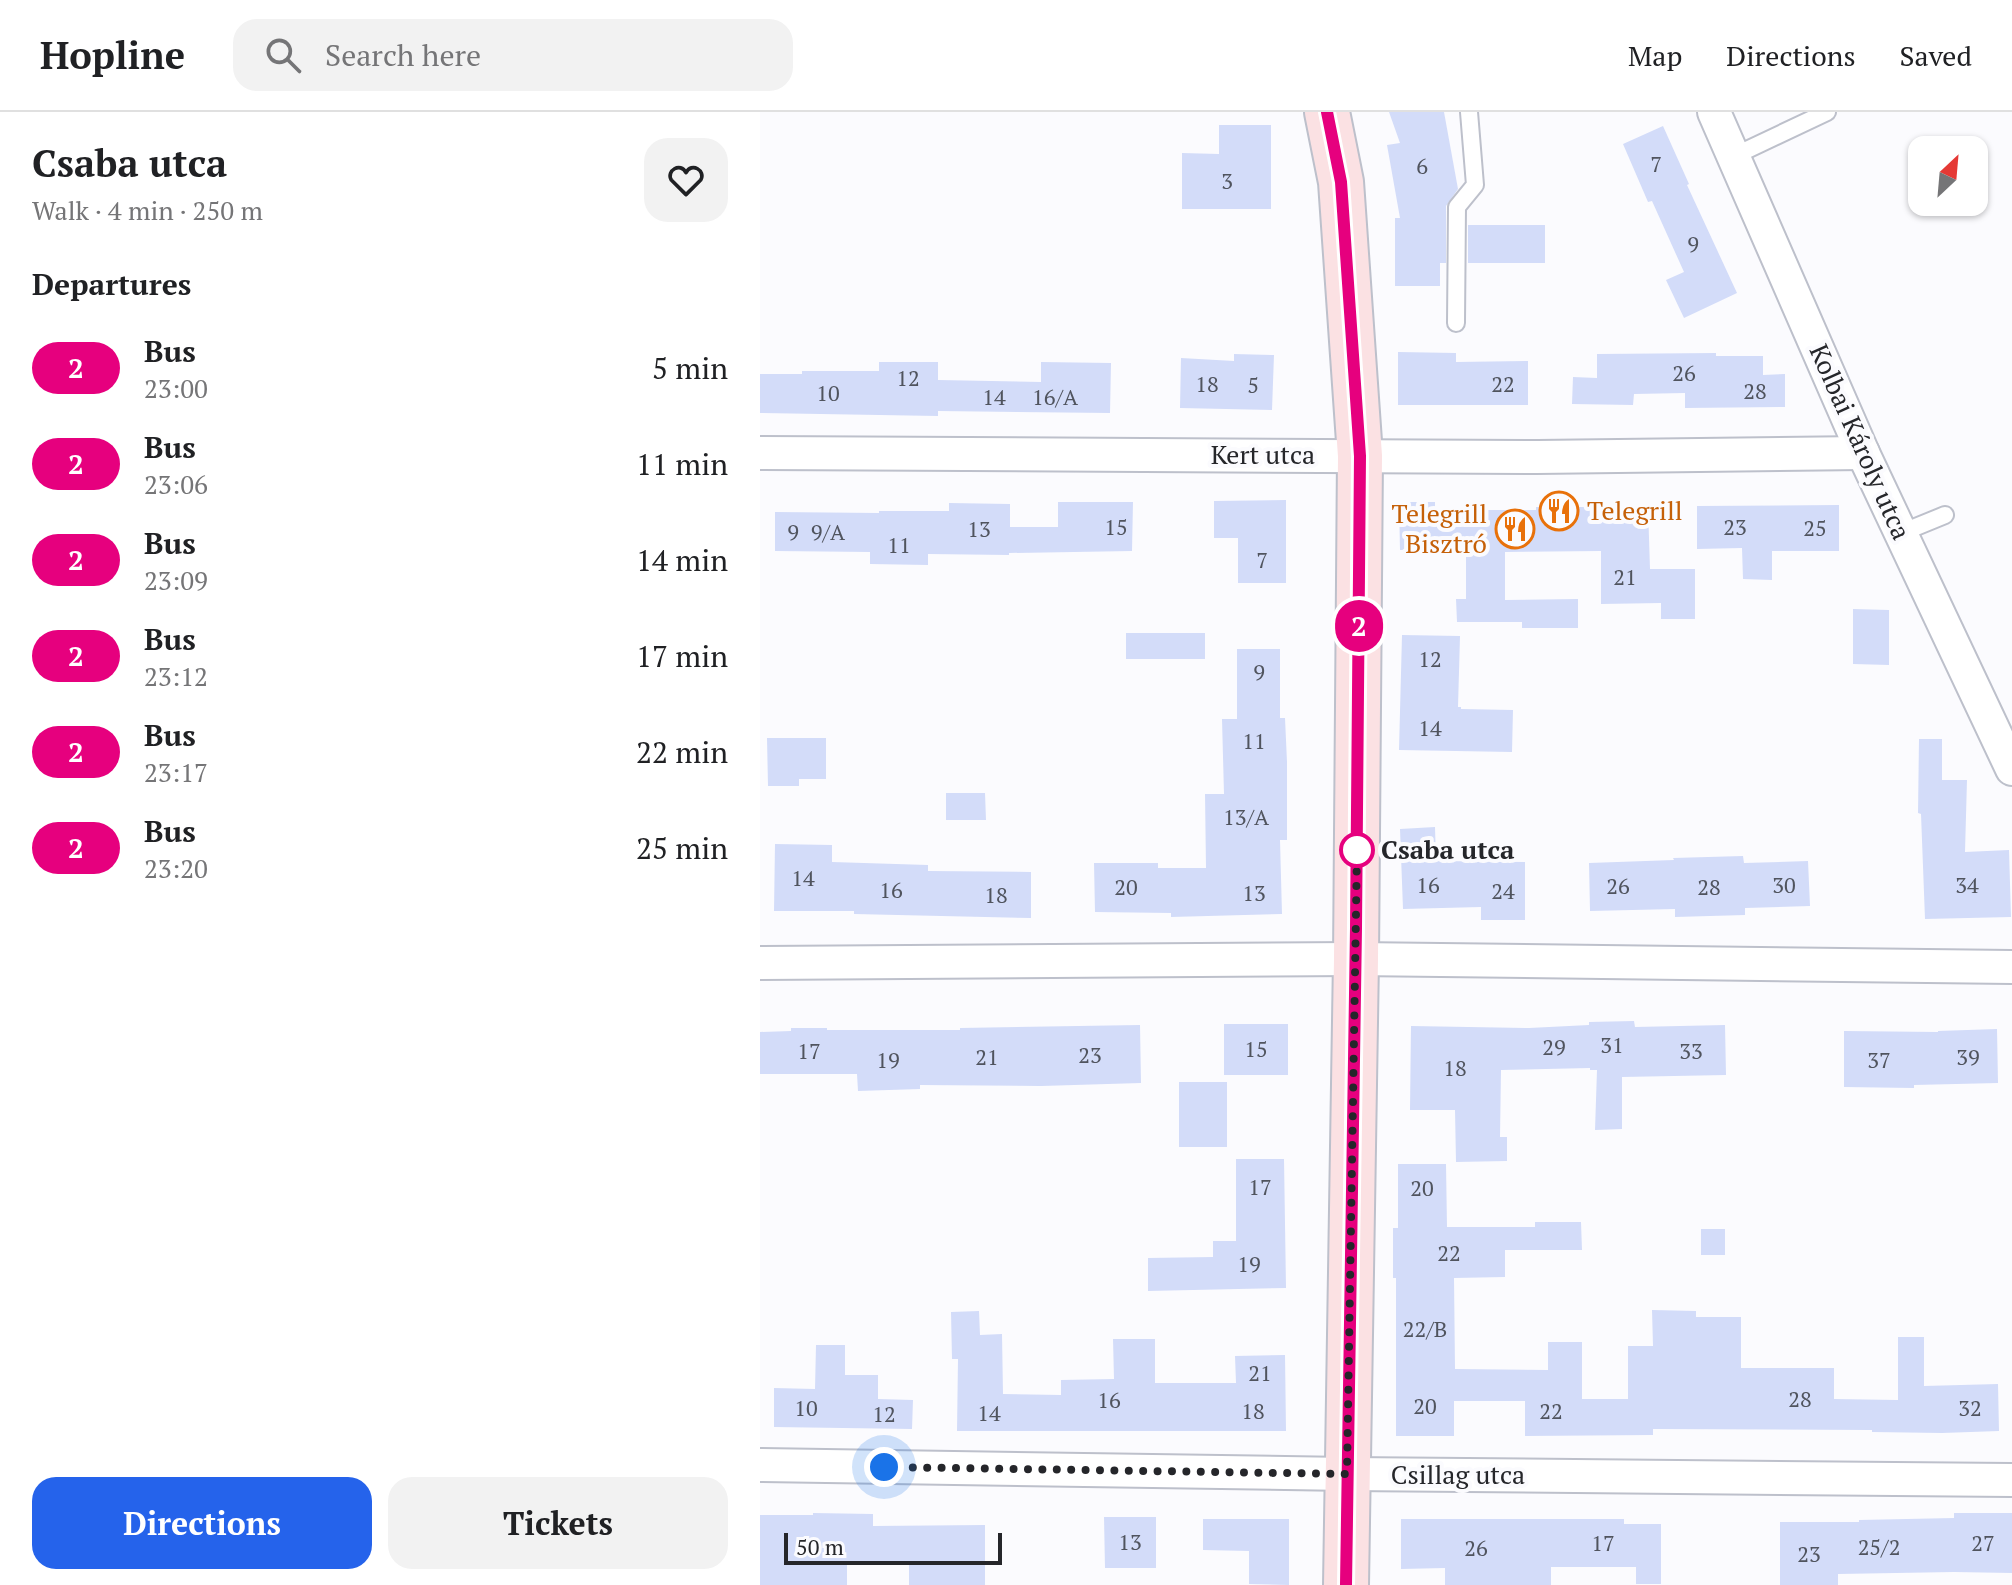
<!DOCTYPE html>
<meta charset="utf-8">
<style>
:root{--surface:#fff;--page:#f2f2f2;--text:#202124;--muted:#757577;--line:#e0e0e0;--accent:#2563eb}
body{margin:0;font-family:"PT Serif",serif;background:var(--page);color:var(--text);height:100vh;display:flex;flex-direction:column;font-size:30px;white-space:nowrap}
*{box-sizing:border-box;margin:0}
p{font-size:26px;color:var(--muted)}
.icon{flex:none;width:44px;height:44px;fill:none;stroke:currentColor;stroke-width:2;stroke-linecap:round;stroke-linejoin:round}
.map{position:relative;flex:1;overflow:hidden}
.sheet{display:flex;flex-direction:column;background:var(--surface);width:760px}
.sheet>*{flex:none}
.badge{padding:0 16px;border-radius:26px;font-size:28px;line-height:52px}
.needle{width:52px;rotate:26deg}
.buttons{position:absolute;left:1148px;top:24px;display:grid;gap:16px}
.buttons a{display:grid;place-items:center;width:80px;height:80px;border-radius:16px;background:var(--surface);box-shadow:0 2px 6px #0004;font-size:40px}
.scale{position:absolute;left:24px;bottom:20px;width:218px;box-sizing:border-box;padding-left:8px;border:4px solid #25262a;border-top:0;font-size:22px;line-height:28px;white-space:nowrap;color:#25262a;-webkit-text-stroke:6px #fbfbfe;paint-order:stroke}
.you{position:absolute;width:40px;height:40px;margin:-20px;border:6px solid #fff;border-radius:50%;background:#1a73e8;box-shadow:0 0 0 12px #1a73e833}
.map>.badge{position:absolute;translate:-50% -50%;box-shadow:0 0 0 4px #fff}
h2{padding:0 32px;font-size:30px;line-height:72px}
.round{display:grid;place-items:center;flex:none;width:84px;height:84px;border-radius:24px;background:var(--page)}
.headline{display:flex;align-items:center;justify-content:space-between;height:136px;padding:0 32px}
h1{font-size:38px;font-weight:700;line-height:60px}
.cta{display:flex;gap:16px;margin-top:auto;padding:16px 32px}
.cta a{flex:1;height:92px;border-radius:24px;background:var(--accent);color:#fff;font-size:32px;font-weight:700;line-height:92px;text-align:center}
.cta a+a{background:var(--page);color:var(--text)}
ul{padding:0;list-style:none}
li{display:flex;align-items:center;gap:24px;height:96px;padding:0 32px}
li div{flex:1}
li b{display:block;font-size:30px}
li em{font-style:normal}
li .badge{min-width:88px;font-weight:700;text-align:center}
header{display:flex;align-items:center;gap:48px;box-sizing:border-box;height:112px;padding:0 40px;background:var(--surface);border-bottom:2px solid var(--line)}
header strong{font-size:38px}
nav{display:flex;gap:44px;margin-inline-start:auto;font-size:28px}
.search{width:560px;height:72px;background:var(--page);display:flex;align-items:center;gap:20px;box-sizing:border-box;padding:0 28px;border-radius:24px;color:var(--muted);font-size:30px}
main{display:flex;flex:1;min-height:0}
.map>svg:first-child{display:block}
.building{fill:#d3dcf9}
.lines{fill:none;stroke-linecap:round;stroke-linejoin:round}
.lane-casing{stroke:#bdc0cb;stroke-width:20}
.street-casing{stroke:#bdc0cb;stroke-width:36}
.secondary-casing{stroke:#bdc0cb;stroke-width:48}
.lane{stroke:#fff;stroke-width:16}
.street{stroke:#fff;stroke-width:32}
.secondary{stroke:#fbe1e3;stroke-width:44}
.line-casing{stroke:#fff;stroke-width:18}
.line{stroke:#e6007e;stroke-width:12}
.walk{stroke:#25262a;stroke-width:8;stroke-dasharray:0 14.4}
.stop-dot{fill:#fff;stroke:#e6007e;stroke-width:4}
.labels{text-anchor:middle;stroke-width:8;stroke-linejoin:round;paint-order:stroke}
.number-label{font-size:22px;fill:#50545e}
.street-label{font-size:26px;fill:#25262a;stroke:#fbfbfe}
.food-label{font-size:26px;fill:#c56008;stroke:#fbfbfe;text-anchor:start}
.stop-label{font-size:26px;font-weight:bold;fill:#25262a;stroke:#fbfbfe;text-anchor:start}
</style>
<header>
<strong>Hopline</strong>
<div class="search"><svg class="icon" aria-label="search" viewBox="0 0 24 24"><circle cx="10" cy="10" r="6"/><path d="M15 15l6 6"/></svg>Search here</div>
<nav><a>Map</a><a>Directions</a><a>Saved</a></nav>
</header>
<main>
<section class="sheet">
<div class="headline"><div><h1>Csaba utca</h1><p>Walk · 4 min · 250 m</p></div><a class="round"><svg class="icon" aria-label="heart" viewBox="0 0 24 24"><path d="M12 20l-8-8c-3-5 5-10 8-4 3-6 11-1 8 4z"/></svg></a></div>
<h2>Departures</h2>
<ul>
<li><span class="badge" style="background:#e6007e;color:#fff">2</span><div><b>Bus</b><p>23:00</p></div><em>5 min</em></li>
<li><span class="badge" style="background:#e6007e;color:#fff">2</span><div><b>Bus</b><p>23:06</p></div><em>11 min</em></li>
<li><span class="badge" style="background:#e6007e;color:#fff">2</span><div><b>Bus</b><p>23:09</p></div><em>14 min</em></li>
<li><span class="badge" style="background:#e6007e;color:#fff">2</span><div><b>Bus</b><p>23:12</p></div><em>17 min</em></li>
<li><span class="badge" style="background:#e6007e;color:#fff">2</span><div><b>Bus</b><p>23:17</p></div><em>22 min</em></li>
<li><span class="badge" style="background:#e6007e;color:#fff">2</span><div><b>Bus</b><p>23:20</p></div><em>25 min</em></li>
</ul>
<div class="cta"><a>Directions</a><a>Tickets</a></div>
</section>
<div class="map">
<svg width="1252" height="1473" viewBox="0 0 1252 1473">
<rect width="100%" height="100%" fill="#fbfbfe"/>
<g class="building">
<path d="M629,0h55l14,77 -12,17v57h-6v23h-45v-68h5l-13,-73 13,-2z"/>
<path d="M459,13h52v84h-89v-56l37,1z"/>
<path d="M903,14l26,58 -2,1 50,108 -53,25 -18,-38 18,-8 -32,-71 -4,1 -25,-58z"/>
<rect x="708" y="113" width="77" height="38"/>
<path d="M638,240l58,1v9l72,-1v44h-130z"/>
<path d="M956,241v3h47v19l22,-1v33l-100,1v-15l-51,1 -1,11 -61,-1 1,-27 24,1v-24z"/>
<path d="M474,242l40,1 -2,55 -92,-2 1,-50 53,3z"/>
<path d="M119,250h59v18l103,2v-20l70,1 -1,50 -172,-2v5l-178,-3v-39h42v-3h77z"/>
<path d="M526,388v83h-48v-45h-24v-37z"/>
<path d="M298,390h75l-1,49 -123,2v2l-81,-1v11l-58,-1v-12l-95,-1v-39l104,1v-2h70v-8l61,1v23h48z"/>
<path d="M639,390h36v8h101v-3h112l2,62h45v50h-34v-16l-60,1v-53l-96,1v48l73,-1v29h-56v-6h-65l-1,-23h10v-50l-66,1z"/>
<path d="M1079,393v46h-67v29l-29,-1 -1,-31 -45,1v-43z"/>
<path d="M1093,497l36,1v55l-36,-1z"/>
<rect x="366" y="521" width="79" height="26"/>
<path d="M642,523l58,1 -2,71h3v2l52,1 -1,42 -113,-2z"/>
<path d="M477,537h43v69h5l2,44v78h-7l2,74 -111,3v-4l-76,-1 -1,-49h64v5h48l-1,-74h19l-2,-75h15z"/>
<path d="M7,626h59v41h-27v7h-31z"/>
<path d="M1159,627h23v41h25l-2,72 44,-2 2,67 -86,2 -4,-105 -3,-1z"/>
<path d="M186,681h39l1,27h-40z"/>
<path d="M675,715l1,34 89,1v58h-44v-13l-78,2 -3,-80z"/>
<path d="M15,732l57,1v17l96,3v6l103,1v46l-177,-4v-3h-80z"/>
<path d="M983,744l1,7 64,-2 2,45 -65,2v7l-70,2v-8l-85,2 -1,-48 85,-3 -1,-2z"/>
<path d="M874,909l1,6 90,-2 1,50 -104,2v52l-27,1 2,-60h-7v-2l-89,2 -1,67h7v24l-51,1 -1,-52h-45l1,-84 118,2 60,-3v-3z"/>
<rect x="464" y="912" width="64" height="51"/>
<path d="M380,913l1,58 -100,3 -121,-1v4l-62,2 -1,-17h-97v-42l31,-1v-3h36v2h133v-2z"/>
<path d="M1237,917l1,54 -84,2v3l-70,-1v-56l94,1v-1z"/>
<rect x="419" y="970" width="48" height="65"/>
<path d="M476,1047h48l2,129 -138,3v-33l65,-1v-16h23z"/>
<path d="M638,1052h48l1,63h88v-5h46l1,28h-77v27l-51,1 1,91 93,1v-28h34v57h46v-53h25l-1,-36 44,1v6h45v51h93v31l64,1v-63h26v49l74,-2 1,47 -57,2 -70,-1v-2l-219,-1v6l-128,1v-35h-71v35h-58v-158h-3v-50h5z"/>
<rect x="941" y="1117" width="24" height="26"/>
<path d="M219,1199l1,24 22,-1 1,60 58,1v-15l53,-1 -1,-40h42v44h81l-1,-27 50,-1 1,76h-329l1,-72h-6l-1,-47z"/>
<path d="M56,1233h29v30h33v24l35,1 -1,29 -138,-2v-39l41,1z"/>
<path d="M53,1401l60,1v12l112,-1v60h-76v-21h-62v21h-87v-70h53z"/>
<path d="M1194,1401h58v60l-58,-1 -116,2v11h-58v-63h79v-2l95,-2z"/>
<path d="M344,1405h52v51h-51z"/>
<path d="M443,1407h86v66l-40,-1v-33l-46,-1z"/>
<path d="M641,1407h223v5h37v60h-25v-17h-85v18h-106v-17l-44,1z"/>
</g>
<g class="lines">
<g class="lane-casing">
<g id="lane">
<path d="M974,44l93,-44"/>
<path d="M696,211l1,-116 18,-22 -6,-73"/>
<path d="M1141,421l44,-18"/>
</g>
</g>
<g class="street-casing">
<g id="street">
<path d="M954,0l149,341 149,316"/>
<path d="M0,341l777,4 326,-4"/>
<path d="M0,851l596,-4 656,8"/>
<path d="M0,1353l587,9 665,6"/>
</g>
</g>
<g class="secondary-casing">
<path id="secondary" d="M567,0l14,70 19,274 -4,503 -10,626"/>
</g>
<use href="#lane" class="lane"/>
<use href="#street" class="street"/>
<use href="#secondary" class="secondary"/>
</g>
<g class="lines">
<g class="line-casing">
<path id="line" d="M567,0l14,70 19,274 -4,472 -10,657"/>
</g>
<use href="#line" class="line"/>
<path class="walk" d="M124,1355l463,7 10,-624"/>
</g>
<defs>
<g id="restaurant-ring" transform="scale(2)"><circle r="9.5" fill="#fbfbfe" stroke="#e8710a" stroke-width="1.5"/><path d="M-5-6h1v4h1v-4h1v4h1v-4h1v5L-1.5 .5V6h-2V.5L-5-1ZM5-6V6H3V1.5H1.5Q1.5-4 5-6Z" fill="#e8710a"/></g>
</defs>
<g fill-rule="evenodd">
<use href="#restaurant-ring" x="799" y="399"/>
<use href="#restaurant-ring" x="755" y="417"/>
</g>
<circle class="stop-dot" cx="597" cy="738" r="16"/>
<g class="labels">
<g class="number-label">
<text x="896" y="60">7</text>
<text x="662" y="62">6</text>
<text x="467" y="77">3</text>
<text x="933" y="140">9</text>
<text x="924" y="269">26</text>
<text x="148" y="274">12</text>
<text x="447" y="280">18</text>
<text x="743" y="280">22</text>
<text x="493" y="281">5</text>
<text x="995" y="287">28</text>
<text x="68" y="289">10</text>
<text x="234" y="293">14</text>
<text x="295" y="293">16/A</text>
<text x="356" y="423">15</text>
<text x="975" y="423">23</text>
<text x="1055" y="424">25</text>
<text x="219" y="425">13</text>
<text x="33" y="428">9</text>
<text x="68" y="428">9/A</text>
<text x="139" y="441">11</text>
<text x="502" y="456">7</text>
<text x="865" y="473">21</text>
<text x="670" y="555">12</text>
<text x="499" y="568">9</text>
<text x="670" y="624">14</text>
<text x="494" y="637">11</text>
<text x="486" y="713">13/A</text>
<text x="43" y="774">14</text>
<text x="668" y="781">16</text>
<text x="1024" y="781">30</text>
<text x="1207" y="781">34</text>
<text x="858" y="782">26</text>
<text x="366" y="783">20</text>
<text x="949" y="783">28</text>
<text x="131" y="786">16</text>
<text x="743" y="787">24</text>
<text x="494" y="789">13</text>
<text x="236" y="791">18</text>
<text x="852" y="941">31</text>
<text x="794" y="943">29</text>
<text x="496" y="945">15</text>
<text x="49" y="947">17</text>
<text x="931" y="947">33</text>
<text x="330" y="951">23</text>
<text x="227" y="953">21</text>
<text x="1208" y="953">39</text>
<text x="128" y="956">19</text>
<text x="1119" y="956">37</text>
<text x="695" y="964">18</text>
<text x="500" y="1083">17</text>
<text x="662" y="1084">20</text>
<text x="689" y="1149">22</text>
<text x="489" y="1160">19</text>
<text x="665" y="1225">22/B</text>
<text x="500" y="1269">21</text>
<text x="1040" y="1295">28</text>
<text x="349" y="1296">16</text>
<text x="665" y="1302">20</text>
<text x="46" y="1304">10</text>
<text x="1210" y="1304">32</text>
<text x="493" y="1307">18</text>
<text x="791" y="1307">22</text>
<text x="229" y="1309">14</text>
<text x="124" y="1310">12</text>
<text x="370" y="1438">13</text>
<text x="843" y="1439">17</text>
<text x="1223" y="1439">27</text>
<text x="1119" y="1443">25/2</text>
<text x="716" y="1444">26</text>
<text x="1049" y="1450">23</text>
</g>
<g class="street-label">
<text transform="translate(1100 330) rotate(66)" y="9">Kolbai Károly utca</text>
<text x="503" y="352">Kert utca</text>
<text x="698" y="1372">Csillag utca</text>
</g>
<g class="food-label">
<text x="827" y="408">Telegrill</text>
<text x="727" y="411" text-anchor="end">Telegrill<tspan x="727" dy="30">Bisztró</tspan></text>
</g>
<g class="stop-label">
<text x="621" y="747">Csaba utca</text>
</g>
</g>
</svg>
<div class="buttons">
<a><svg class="needle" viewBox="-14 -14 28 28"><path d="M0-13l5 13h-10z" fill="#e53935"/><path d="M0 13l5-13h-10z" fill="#757577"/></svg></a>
</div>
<div class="scale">50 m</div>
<div class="you" style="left:124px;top:1355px"></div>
<b class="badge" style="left:599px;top:514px;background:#e6007e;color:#fff">2</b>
</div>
</main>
